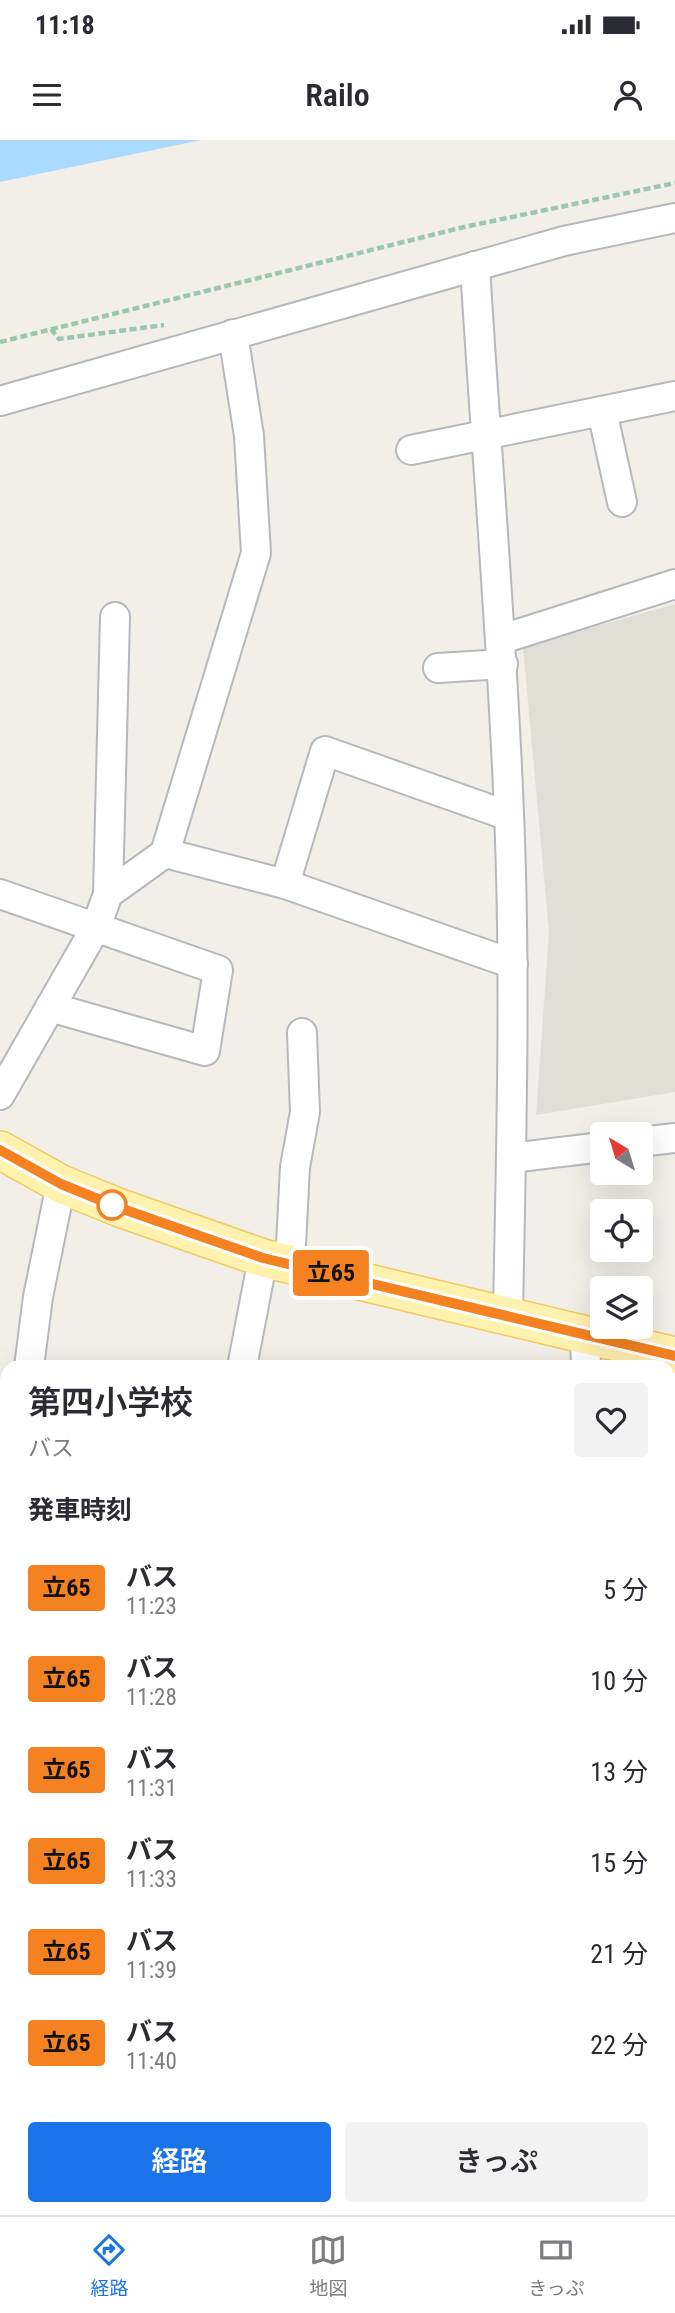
<!DOCTYPE html>
<html lang="ja">
<meta charset="utf-8">
<style>
:root{--surface:#fff;--page:#f2f2f3;--text:#2b2b33;--muted:#7c7c81;--line:#e1e1e2;--accent:#1a73e8}
body{margin:0;font-family:"Roboto Condensed","Noto Sans JP",sans-serif;background:var(--page);color:var(--text);height:100vh;display:flex;flex-direction:column;font-size:26px;white-space:nowrap}
*{box-sizing:border-box;margin:0}
p{font-size:23px;color:var(--muted)}
.icon{flex:none;width:38px;height:38px;fill:none;stroke:currentColor;stroke-width:2;stroke-linecap:round;stroke-linejoin:round}
.map{position:relative;flex:1;overflow:hidden}
.details{position:absolute;left:0px;top:1220px;width:676px;height:856px;display:flex;flex-direction:column;background:var(--surface);border-radius:21px 21px 0 0;box-shadow:0 7px 28px #0002}
.details>*{flex:none}
.badge{padding:0 14px;border-radius:5px;font-size:24px;line-height:46px}
.needle{width:46px;rotate:322deg}
.tools{position:absolute;left:590px;top:982px;display:grid;gap:14px}
.tools a{display:grid;place-items:center;width:63px;height:63px;border-radius:7px;background:var(--surface);box-shadow:0 7px 28px #0002;font-size:35px}
.map>.badge{position:absolute;translate:-50% -50%;box-shadow:0 0 0 4px #fff}
h2{padding:0 28px;font-size:26px;line-height:63px}
.round{display:grid;place-items:center;flex:none;width:74px;height:74px;border-radius:7px;background:var(--page)}
.summary{display:flex;align-items:center;justify-content:space-between;height:119px;padding:0 28px}
h1{font-size:33px;font-weight:600;line-height:52px}
.primary-button{display:flex;gap:14px;margin-top:auto;padding:14px 28px}
.primary-button a{flex:1;height:80px;border-radius:7px;background:var(--accent);color:#fff;font-size:28px;font-weight:600;line-height:80px;text-align:center}
.primary-button a+a{background:var(--page);color:var(--text)}
ul{padding:0;list-style:none}
li{display:flex;align-items:center;gap:21px;height:91px;padding:0 28px}
li div{flex:1}
li b{display:block;font-size:26px}
li em{font-style:normal}
li .badge{min-width:77px;font-weight:700;text-align:center}
.status{display:flex;justify-content:space-between;align-items:center;height:49px;padding:0 35px;background:var(--surface);direction:ltr}
.status svg{height:19px;fill:currentColor}
header{display:flex;justify-content:space-between;align-items:center;height:91px;padding:0 28px;background:var(--surface);font-size:32px;font-weight:600}
.dock{display:flex;justify-content:space-around;align-items:center;height:98px;border-top:2px solid var(--line);background:var(--surface);font-size:19px;color:var(--muted)}
.dock a{display:grid;justify-items:center;gap:4px}
.dock .current{color:var(--accent)}
.map>svg:first-child{display:block}
.education{fill:#e1ded6}
.water{fill:#aadaff}
.lines{fill:none;stroke-linecap:round;stroke-linejoin:round}
.stream{stroke:#aadaff;stroke-width:7}
.minor-casing{stroke:#b5b8bc;stroke-width:32}
.major-casing{stroke:#f2c960;stroke-width:40}
.highway-casing{stroke:#f9ab00;stroke-width:42}
.path{stroke:#9cc7a9;stroke-width:4.5;stroke-dasharray:7 3.5;stroke-linecap:butt}
.minor{stroke:#fff;stroke-width:28}
.major{stroke:#fff2af;stroke-width:37}
.highway{stroke:#fde293;stroke-width:38}
.rail-casing{stroke:#b6b7b8;stroke-width:8}
.rail{stroke:#fff;stroke-width:5;stroke-dasharray:16;stroke-linecap:butt}
.line-casing{stroke:#fff;stroke-width:16}
.line{stroke:#f58220;stroke-width:10}
.stop-dot{fill:#fff;stroke:#f58220;stroke-width:3.5}
</style>
<div class="status"><b>11:18</b><svg viewBox="0 0 49 12"><path d="M0 12V9h3v3zM5 12V6h3v6zM10 12V3h3v9zM15 12V0h3v12zM26 1h20v11H26zM47 4h2v5h-2z"/></svg></div>
<header><svg class="icon" aria-label="menu" viewBox="0 0 24 24"><path d="M4 6h16M4 12h16M4 18h16"/></svg>Railo<svg class="icon" aria-label="person" viewBox="0 0 24 24"><circle cx="12" cy="8" r="4"/><path d="M4 21q1-7 8-7t8 7"/></svg></header>
<div class="map">
<svg width="675" height="2075" viewBox="0 0 675 2075">
<rect width="100%" height="100%" fill="#f1efe8"/>
<path class="education" d="M675,464v488l-139,23 13,-183 -26,-285z"/>
<path class="water" d="M0,0h201l-201,42z"/>
<g class="lines">
<g class="stream">
<path d="M0,1479l7,4"/>
<path d="M668,1922l7,-8"/>
<path d="M544,2075l6,-7"/>
</g>
<g class="minor-casing">
<g id="minor">
<path d="M475,126c11,183 27,365 34,548 7,167 2,334 -1,501"/>
<path d="M0,261l564,-160 111,-23"/>
<path d="M602,271l20,91"/>
<path d="M411,310l264,-54"/>
<path d="M502,499l173,-55"/>
<path d="M438,528l65,-4"/>
<path d="M165,713l120,31 228,80"/>
<path d="M285,744l40,-133 184,65"/>
<path d="M0,754l218,76 -13,81 -155,-44"/>
<path d="M108,754l7,-277"/>
<path d="M0,955l96,-168 12,-33 57,-41 91,-300 -7,-117 -16,-102"/>
<path d="M640,1002l35,-4"/>
<path d="M511,1018l91,-11"/>
<path d="M290,1124l5,-97 10,-55 -3,-79"/>
<path d="M585,1195l1,32"/>
<path d="M29,1227l9,-70 23,-113"/>
<path d="M242,1227l21,-109"/>
<path d="M0,1307l7,3"/>
<path d="M0,1668l7,-55"/>
<path d="M668,1714l7,-9"/>
<path d="M668,1798l7,4"/>
<path d="M0,1842l7,-1"/>
<path d="M313,2075l1,-7"/>
</g>
</g>
<g class="major-casing">
<g id="major">
<path d="M0,1010l61,34 59,24 143,50 412,98"/>
<path d="M668,1991h7"/>
<path d="M0,2001h7"/>
<path d="M668,2032h7"/>
<path d="M0,2039h7"/>
</g>
</g>
<g class="highway-casing">
<g id="highway">
<path d="M668,1777l7,-9"/>
<path d="M668,1853l7,-9"/>
<path d="M432,2075l6,-7"/>
<path d="M494,2075l5,-7"/>
</g>
</g>
<g class="path">
<path d="M51,189l8,10 105,-14"/>
<path d="M0,202l464,-115 211,-44"/>
<path d="M0,1467l7,3"/>
</g>
<use href="#minor" class="minor"/>
<use href="#major" class="major"/>
<use href="#highway" class="highway"/>
<g class="rail-casing">
<g id="rail">
<path d="M668,2005h7"/>
<path d="M0,2012h7"/>
<path d="M668,2019h7"/>
<path d="M0,2026h7"/>
</g>
</g>
<use href="#rail" class="rail"/>
</g>
<g class="lines">
<g class="line-casing">
<path id="line" d="M0,1010l61,34 59,24 143,50 412,98"/>
</g>
<use href="#line" class="line"/>
</g>
<circle class="stop-dot" cx="112" cy="1065" r="14"/>
</svg>
<div class="tools">
<a><svg class="needle" viewBox="-14 -14 28 28"><path d="M0-13l5 13h-10z" fill="#e53935"/><path d="M0 13l5-13h-10z" fill="#7c7c81"/></svg></a>
<a><svg class="icon" aria-label="locate" viewBox="0 0 24 24"><circle cx="12" cy="12" r="6"/><path d="M12 2v4M12 18v4M2 12h4M18 12h4"/></svg></a>
<a><svg class="icon" aria-label="layers" viewBox="0 0 24 24"><path d="M12 4l9 5-9 5-9-5zM3 14l9 5 9-5"/></svg></a>
</div>
<b class="badge" style="left:331px;top:1133px;background:#f58220;color:#111">立65</b>
<section class="details">
<div class="summary"><div><h1>第四小学校</h1><p>バス</p></div><a class="round"><svg class="icon" aria-label="heart" viewBox="0 0 24 24"><path d="M12 20l-8-8c-3-5 5-10 8-4 3-6 11-1 8 4z"/></svg></a></div>
<h2>発車時刻</h2>
<ul>
<li><span class="badge" style="background:#f58220;color:#111">立65</span><div><b>バス</b><p>11:23</p></div><em>5 分</em></li>
<li><span class="badge" style="background:#f58220;color:#111">立65</span><div><b>バス</b><p>11:28</p></div><em>10 分</em></li>
<li><span class="badge" style="background:#f58220;color:#111">立65</span><div><b>バス</b><p>11:31</p></div><em>13 分</em></li>
<li><span class="badge" style="background:#f58220;color:#111">立65</span><div><b>バス</b><p>11:33</p></div><em>15 分</em></li>
<li><span class="badge" style="background:#f58220;color:#111">立65</span><div><b>バス</b><p>11:39</p></div><em>21 分</em></li>
<li><span class="badge" style="background:#f58220;color:#111">立65</span><div><b>バス</b><p>11:40</p></div><em>22 分</em></li>
</ul>
<div class="primary-button"><a>経路</a><a>きっぷ</a></div>
</section>
</div>
<nav class="dock">
<a class="current"><svg class="icon" aria-label="directions" viewBox="0 0 24 24"><path d="M12 3l9 9-9 9-9-9zM9 14v-3h6M13 9l2 2-2 2"/></svg>経路</a>
<a><svg class="icon" aria-label="map" viewBox="0 0 24 24"><path d="M3 6l6-2 6 2 6-2v14l-6 2-6-2-6 2zM9 4v14M15 6v14"/></svg>地図</a>
<a><svg class="icon" aria-label="tickets" viewBox="0 0 24 24"><path d="M3 7h18v10H3zM15 7v10"/></svg>きっぷ</a>
</nav>
